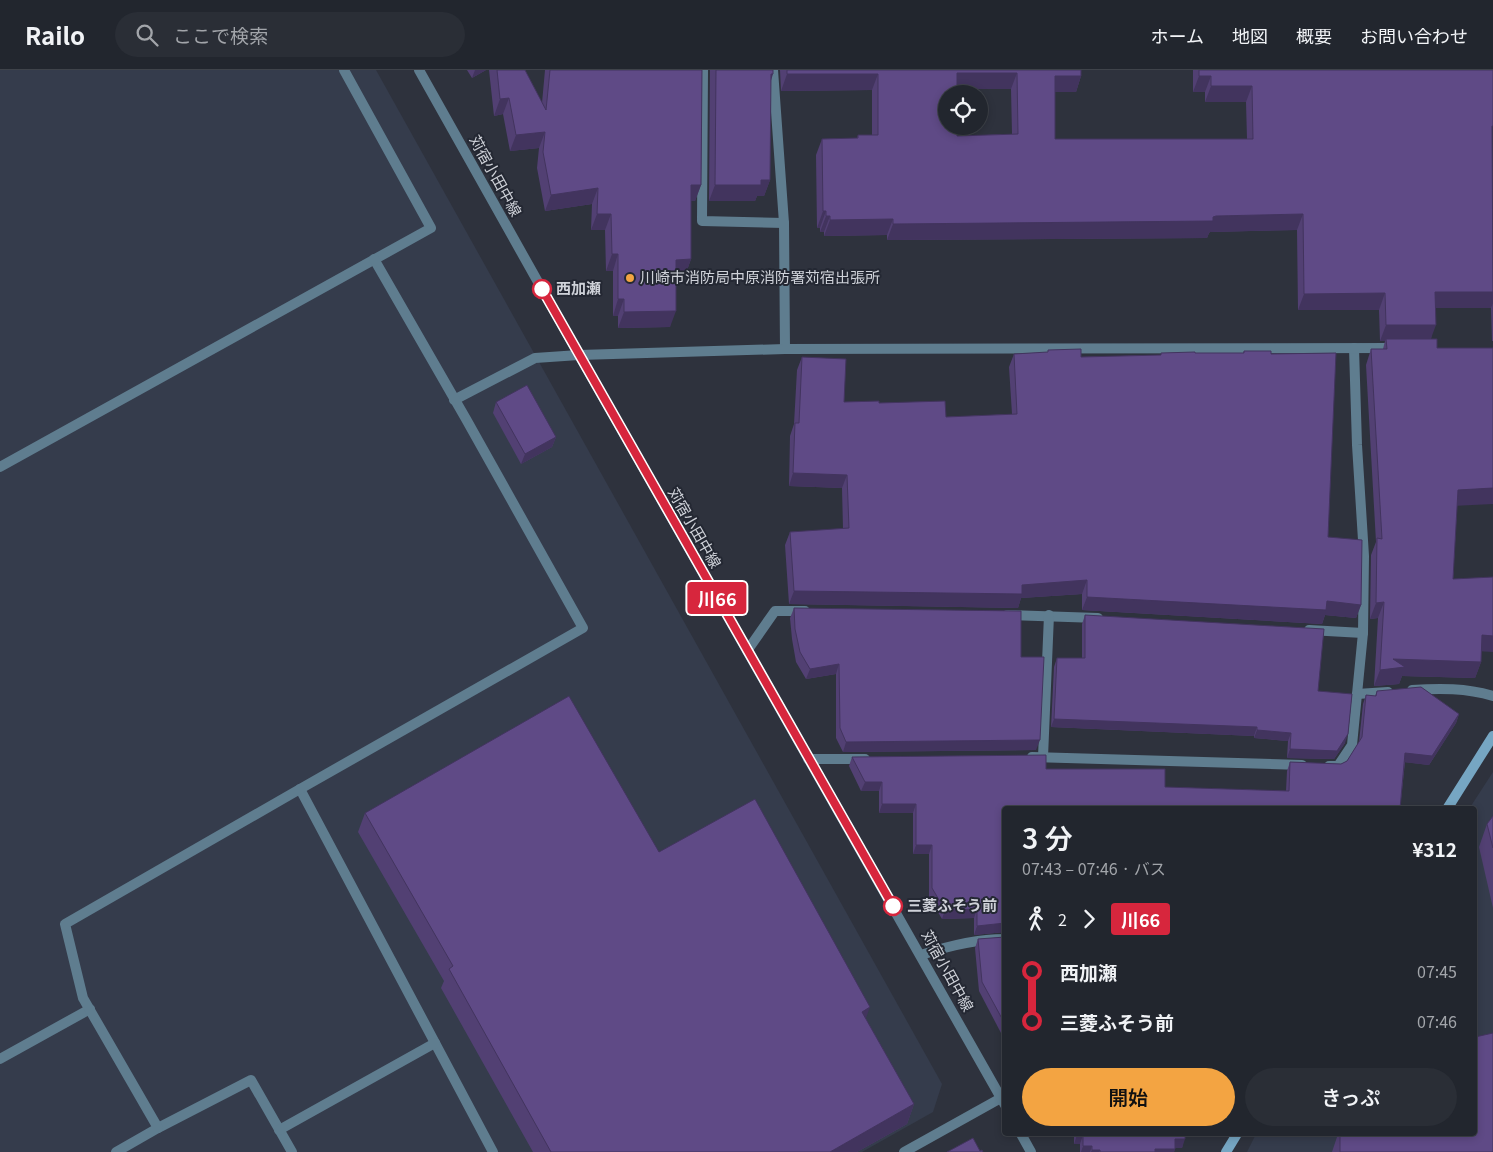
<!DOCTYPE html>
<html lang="ja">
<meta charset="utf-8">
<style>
:root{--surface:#22262e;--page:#2a2e36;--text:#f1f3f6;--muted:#a2a5aa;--line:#3f434a;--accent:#f3a442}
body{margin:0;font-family:Georgia,"Noto Sans JP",serif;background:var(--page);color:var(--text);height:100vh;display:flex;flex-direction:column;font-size:19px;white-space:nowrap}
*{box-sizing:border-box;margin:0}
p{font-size:16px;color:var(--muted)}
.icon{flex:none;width:28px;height:28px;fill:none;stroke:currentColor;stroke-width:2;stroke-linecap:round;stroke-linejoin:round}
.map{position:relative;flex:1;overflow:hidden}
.drawer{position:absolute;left:1002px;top:736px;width:475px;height:330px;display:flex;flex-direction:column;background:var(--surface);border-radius:5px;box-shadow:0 2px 8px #0003,0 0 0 1px var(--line)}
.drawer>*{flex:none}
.badge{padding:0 10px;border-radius:4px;font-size:18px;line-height:32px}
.controls{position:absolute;left:938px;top:15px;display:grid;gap:10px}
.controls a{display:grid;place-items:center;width:50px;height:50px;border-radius:50%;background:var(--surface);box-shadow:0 2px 8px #0003,0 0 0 1px var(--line);font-size:25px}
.map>.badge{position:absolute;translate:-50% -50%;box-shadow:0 0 0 2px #fff}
.legs{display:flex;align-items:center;gap:8px;height:55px;padding:0 20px;font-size:16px}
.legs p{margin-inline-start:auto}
.headline{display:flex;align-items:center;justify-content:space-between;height:85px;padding:0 20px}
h1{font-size:28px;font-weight:600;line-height:38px}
.action{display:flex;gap:10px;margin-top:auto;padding:10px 20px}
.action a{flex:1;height:58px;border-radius:30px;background:var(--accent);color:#111;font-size:20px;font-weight:600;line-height:58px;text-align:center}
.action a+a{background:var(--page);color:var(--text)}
ul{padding:0 20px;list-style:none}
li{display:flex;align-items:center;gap:18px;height:50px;font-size:19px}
li i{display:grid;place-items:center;width:8px;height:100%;margin:0 6px;background:currentColor}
li i::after{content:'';width:12px;height:12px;margin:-6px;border:4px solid;border-radius:50%;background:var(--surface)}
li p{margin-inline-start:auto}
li:first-child i{background:linear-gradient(#0000 50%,currentColor 0)}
li:last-child i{background:linear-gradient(currentColor 50%,#0000 0)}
header{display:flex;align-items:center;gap:30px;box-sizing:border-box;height:70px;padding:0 25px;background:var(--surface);border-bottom:1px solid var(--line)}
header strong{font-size:24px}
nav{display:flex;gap:28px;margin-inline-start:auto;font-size:18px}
.search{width:350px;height:45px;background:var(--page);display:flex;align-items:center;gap:12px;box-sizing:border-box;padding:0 18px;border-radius:28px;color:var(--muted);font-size:19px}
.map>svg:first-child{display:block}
.built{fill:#353c4c}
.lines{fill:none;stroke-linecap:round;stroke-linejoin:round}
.service{stroke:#5f7d8f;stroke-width:10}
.minor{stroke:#5f7d8f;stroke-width:10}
.tertiary{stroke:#5f7d8f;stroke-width:10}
.secondary{stroke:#76a6c3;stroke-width:10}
.wall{fill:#524073;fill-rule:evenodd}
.shaded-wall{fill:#42345e}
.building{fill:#5f4a86;stroke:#42345e;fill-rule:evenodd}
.line-1-casing{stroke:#fff;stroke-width:11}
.line-1{stroke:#d7263d;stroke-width:8}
.poi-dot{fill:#f3a442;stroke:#242833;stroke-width:2}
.stop-1-dot{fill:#fff;stroke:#d7263d;stroke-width:2.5}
.labels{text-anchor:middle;stroke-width:4;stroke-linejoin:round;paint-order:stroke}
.street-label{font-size:15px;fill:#cfd2d9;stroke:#242833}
.poi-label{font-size:15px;fill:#cfd2d9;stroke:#242833;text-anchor:start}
.stop-label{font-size:15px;font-weight:bold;fill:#cfd2d9;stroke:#242833;text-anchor:start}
</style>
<header>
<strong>Railo</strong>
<div class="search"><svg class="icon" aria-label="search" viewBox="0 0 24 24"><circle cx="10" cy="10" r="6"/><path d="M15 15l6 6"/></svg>ここで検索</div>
<nav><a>ホーム</a><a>地図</a><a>概要</a><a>お問い合わせ</a></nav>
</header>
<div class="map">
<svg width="1493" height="1082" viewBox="0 0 1493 1082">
<rect width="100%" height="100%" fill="#2e323d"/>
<g class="built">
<path d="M0,0h376l566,1014 -9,28 -71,40h-862z"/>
<path d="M1493,702v380h-246l9,-18h219v-325h-6z"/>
</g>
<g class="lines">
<g class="service">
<path d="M454,330l81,-42 44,-3"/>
<path d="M0,397l431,-239 -87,-158"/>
<path d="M300,719l193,363"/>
<path d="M921,885c27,-9 55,-16 84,-16"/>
<path d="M0,989l90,-50"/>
<path d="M158,1058l93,-48 41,72"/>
<path d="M279,1060l156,-87"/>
<path d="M116,1082l42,-24 -75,-130 -18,-74 235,-135 283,-161 -117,-209 -92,-160"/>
</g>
<g class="minor">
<path d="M703,0l-1,151 82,2"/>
<path d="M773,0l11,153 1,126"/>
<path d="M1354,278l3,97 7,111 -1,77"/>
<path d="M579,285l206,-6 610,-1"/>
<path d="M1007,545l91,3"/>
<path d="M1309,560l54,3 -11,112 -14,21h-9"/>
<path d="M747,581l28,-40h30"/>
<path d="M1412,620c28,-2 54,-2 81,6"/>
<path d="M1357,624l31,-2"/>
<path d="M1032,687l270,8"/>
<path d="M1043,687l6,-142"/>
<path d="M808,689h57"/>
<path d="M904,1082l97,-54"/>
</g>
<g class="tertiary">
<path d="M419,0l160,285 426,750"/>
<path d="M1021,1064l10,18"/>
</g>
<g class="secondary">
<path d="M1447,739l46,-73"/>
<path d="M1226,1082l11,-18"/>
</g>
</g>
<g class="wall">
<path d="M467,0h19l-14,8z"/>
<path d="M489,0h36l17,33 3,-33h157l-1,115 -6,16h-4v58l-6,17h-9l-6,51 -52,1v-12h-5v-45h-7l-1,-41h-14l1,-26 -47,7 -8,-43 2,-20 -29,3 -7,-37 -9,2z"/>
<path d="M710,0h63l-3,12v98l-6,16h-7l-2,5h-46z"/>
<path d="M780,0h301v6l-5,16h-21v47h192l-1,-37h-41v-10h-12v-22h300l-1,72 1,199h-1l-1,-33h-55l-5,31 6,9 20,158 -4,73 28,73v10l-6,16 -73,-2 -3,8 -25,2 4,-68 -8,1 1,-64 5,-13 -10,-177 5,-16h12l2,-8h-5l-1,-31h-81l-1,-80 -87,2 -1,1 -2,5 -320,2v-5l-63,1v-4h-4v-4h-3l-1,-73 6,-16 35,-1 1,-3h14v-45l-91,1zM957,19h54l1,45 -55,2z"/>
<path d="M1244,281l27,3 57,183 33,68 -5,13 -31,-3 -3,9 -240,-14v-16l-61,4 -3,10 -229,-4 -4,-59 5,-13 53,-3 -1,-41 -53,-2 1,-50 4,-12 3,-54 5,-13 42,45 35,1 67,14 66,-3 -3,-47 5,-13 67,3 80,-2v-2h82z"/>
<path d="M496,332l60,35 -4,10 -31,17 -28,-51z"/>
<path d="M794,538l227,49 15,93 -193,2 -7,-14v-64l-30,5 -10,-17 -4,-23 -2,-21z"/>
<path d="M1085,545l233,76 27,52 -11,16 -47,-1 1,-17 -34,-3v-2l-203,-9 3,-60 3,-9h25v-34z"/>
<path d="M1377,621l82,23 -3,9 -27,42 -24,-3 -5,47h-395v123l-31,3v-17l-32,1 -13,-22v-43h-16v-41h-34v-22h-18l-12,-25 3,-9 194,12 119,18 121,4 1,-20 3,-9 51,2 6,-3 12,-19 4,-38 3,-9 9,1z"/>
<path d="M365,743l294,39 207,167 48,85 -7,20 -50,28h-324l-92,-164 3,-7 -86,-149z"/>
<path d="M1493,746v92l-14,-61 8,-23z"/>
<path d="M1005,867v96h-4l-22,-42 -4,-43 3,-9z"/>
<path d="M1074,1064h111l-3,14h-7l-1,4h-94v-8h-6z"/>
<path d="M1338,1064h137l18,18h-161z"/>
</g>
<g class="shaded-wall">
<path d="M475,0h11l-14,8z"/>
<path d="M957,3h60l-6,16h-59z"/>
<path d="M771,4h2l-5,16z"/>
<path d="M787,4h91l-6,16 -91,1z"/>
<path d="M1055,6h26l-5,16h-27z"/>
<path d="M1199,6h12l-6,16h-12z"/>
<path d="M1211,16h41l-6,16h-41z"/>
<path d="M509,28l-6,16 -9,2 6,-17z"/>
<path d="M545,62l-6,16 -29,3 6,-16z"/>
<path d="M761,110h9l-6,16h-7l-2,5h-46l6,-16z"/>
<path d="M691,115h10l-6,16h-10z"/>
<path d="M598,118l-6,16 -47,7 6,-16z"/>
<path d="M823,141h3l-6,17h-3z"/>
<path d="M597,144h14l-6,16h-14z"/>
<path d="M1303,144l-6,16 -87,2 -1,1 -2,5 -320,2 6,-16z"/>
<path d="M826,146h4l-6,16h-4z"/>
<path d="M893,149l-6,16 -63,1 6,-16z"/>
<path d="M612,184h6l-5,17h-7z"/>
<path d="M691,189l-6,17h-15l6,-16z"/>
<path d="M1435,222h58v11l-2,5h-62z"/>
<path d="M1385,223l-6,17h-81l6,-16z"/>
<path d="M618,229h6l-6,17h-5z"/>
<path d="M676,241l-6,16 -52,1 6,-16z"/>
<path d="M1386,255h50l-6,16 -44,-2 -1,2h-5z"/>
<path d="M556,367l-4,10 -31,17 4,-10z"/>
<path d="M793,403l54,2 -5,13 -53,-2z"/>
<path d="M1493,418v16l-41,2 6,-16z"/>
<path d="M1087,510l-5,14 -61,4 -3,10 -229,-4 5,-13 228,-6z"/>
<path d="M1087,527l240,4 34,4 -5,13 -31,-3 -3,9 -240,-14z"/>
<path d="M1384,532l-6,16 -8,1 6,-16z"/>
<path d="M1482,565l11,1v16l-17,-1z"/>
<path d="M1393,589l88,3 -6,16 -73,-2 -3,8 -25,2 6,-16z"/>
<path d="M839,594l-3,10 -30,5 4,-10z"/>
<path d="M1459,644l-3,9 -27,42 -27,-3 3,-9z"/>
<path d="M1054,649l203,8 -3,9 -203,-9z"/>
<path d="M1257,660l34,3 -3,8 -34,-3z"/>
<path d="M1348,664l-3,9 -11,16 -47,-1 3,-9z"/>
<path d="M1040,670l-4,10 -193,2 3,-10z"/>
<path d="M865,712h17l-3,9h-18z"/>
<path d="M882,734h34l-3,9h-34z"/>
<path d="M916,775h16l-3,9h-16z"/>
<path d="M977,839l-3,9 -32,1 3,-9z"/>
<path d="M1005,853v9l-31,3 3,-9z"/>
<path d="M870,937l-7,19 -1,-14z"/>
<path d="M1005,954v9h-4z"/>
<path d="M914,1034l-7,20 -50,28h-27z"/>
<path d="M1077,1065h6l-3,9h-6z"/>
<path d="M1175,1069h10l-3,9h-10z"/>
<path d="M1083,1076h9l-2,6h-9z"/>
<path d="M1155,1079h20l-1,3h-20z"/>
<path d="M1092,1080h8l-1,2h-8z"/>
</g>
<g class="building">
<path d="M497,0h28l21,40 4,-40h152l-1,115h-10v74l-15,1v51l-52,1v-13h-6v-45h-6l-1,-40h-14l1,-26 -47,7 -8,-43 2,-20 -29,3 -7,-37 -9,1z"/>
<path d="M716,0h57v4h-2l-1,106h-9v5h-46z"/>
<path d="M787,0h294v6h-26v63h198l-1,-53h-41v-10h-12v-6h294v56h-1l1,166h-58l1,33h-50l-1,-32 -81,1 -1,-80 -87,2 -3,1v4l-320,3v-5l-63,1v-4h-4v-5h-3l-1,-72 36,-1v-3h20v-61h-91zM957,3h60l1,61 -61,2v-10h-11v-32h11z"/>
<path d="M1386,269h51v9h56v140l-35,2 -5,89 40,-2v59l-11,-1 -1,27 -88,-3 12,8 -25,3 4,-68 -8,1 1,-65 5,1 -11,-190h16z"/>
<path d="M1081,279v8l80,-2v-2l34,-1v1h49v-2h27v3l65,-1 -8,184 34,3 -1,65 -34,-4 -1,9 -239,-13v-17l-65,5v9l-228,-3 -4,-59 59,-4 -2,-53 -54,-2 2,-50h4l3,-66 44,2 -2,43 35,-1v2l66,-2 1,16 71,-3 -3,-60 34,-2v-2z"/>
<path d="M527,315l29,52 -31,17 -29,-52z"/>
<path d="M794,538l227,3v46h23l-4,83 -194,2 -6,-14 -1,-64 -29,5 -10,-17 -5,-23z"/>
<path d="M1085,545l239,14 -6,62 34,3 -4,40 -11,17 -47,-2 1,-16 -34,-3v-3l-203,-8 3,-61h28z"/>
<path d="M1421,617l38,27 -27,42 -27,-3 -5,56h-395v114l-28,3v-17l-32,1 -13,-22v-43h-16v-41h-34v-22h-17l-13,-25 194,-2v14h119v18l124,4 1,-29 51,2 6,-3 15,-24 4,-42 10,1 1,-5z"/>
<path d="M569,626l90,156 96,-53 115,208 -8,5 52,92 -84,48h-279l-102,-183 4,-3 -88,-153z"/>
<path d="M1493,746v32l-6,-24z"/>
<path d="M1005,867v87l-23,-42 -4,-43z"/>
<path d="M1493,963v119h-153v-18h135v-97z"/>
<path d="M1077,1064h108v5h-10v10h-20v3h-55v-2h-8v-4h-9v-11h-6z"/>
<path d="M973,1068l7,13 2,-1 1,2h-36z"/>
</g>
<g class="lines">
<g class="line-1-casing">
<path id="line-1" d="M542,219l351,617"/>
</g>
<use href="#line-1" class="line-1"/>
</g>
<circle class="poi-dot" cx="630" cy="208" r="5"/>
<g class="stop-1-dot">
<circle cx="542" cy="219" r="9"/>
<circle cx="893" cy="836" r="9"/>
</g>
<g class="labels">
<g class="street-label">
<text transform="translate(495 106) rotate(61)" y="5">苅宿小田中線</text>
<text transform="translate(694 458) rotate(60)" y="5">苅宿小田中線</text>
<text transform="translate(947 901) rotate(61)" y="5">苅宿小田中線</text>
</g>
<g class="poi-label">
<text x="640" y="213">川崎市消防局中原消防署苅宿出張所</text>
</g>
<g class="stop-label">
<text x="556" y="224">西加瀬</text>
<text x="907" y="841">三菱ふそう前</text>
</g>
</g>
</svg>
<div class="controls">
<a><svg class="icon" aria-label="locate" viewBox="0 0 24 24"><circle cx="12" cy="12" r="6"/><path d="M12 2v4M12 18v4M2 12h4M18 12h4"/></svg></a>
</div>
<b class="badge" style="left:717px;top:528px;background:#d7263d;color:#fff">川66</b>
<section class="drawer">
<div class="headline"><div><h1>3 分</h1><p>07:43 – 07:46 · バス</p></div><b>¥312</b></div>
<div class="legs"><svg class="icon" aria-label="walk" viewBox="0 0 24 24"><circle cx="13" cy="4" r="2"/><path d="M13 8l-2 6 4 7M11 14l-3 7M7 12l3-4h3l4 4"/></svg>2<svg class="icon" aria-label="forward" viewBox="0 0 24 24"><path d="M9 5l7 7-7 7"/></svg><b class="badge" style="background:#d7263d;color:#fff">川66</b></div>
<ul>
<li><i style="color:#d7263d"></i><b>西加瀬</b><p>07:45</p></li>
<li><i style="color:#d7263d"></i><b>三菱ふそう前</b><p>07:46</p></li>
</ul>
<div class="action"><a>開始</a><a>きっぷ</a></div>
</section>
</div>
